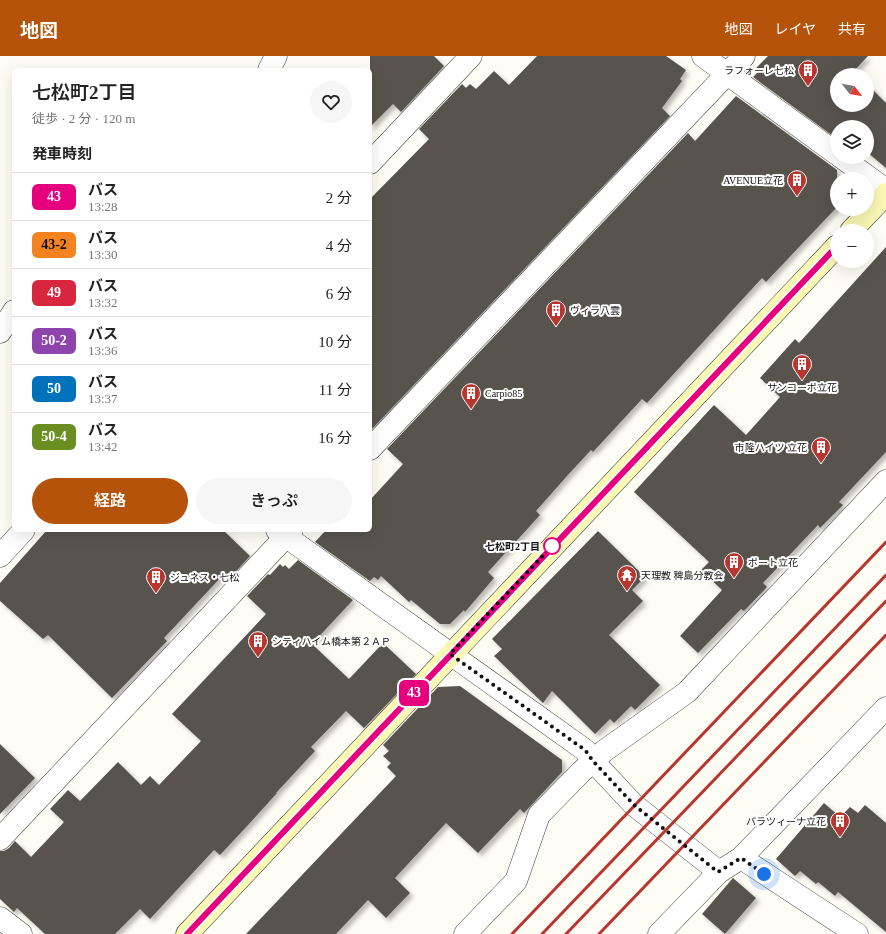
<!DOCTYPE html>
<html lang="ja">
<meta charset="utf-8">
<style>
:root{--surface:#fff;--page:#f6f6f6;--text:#222;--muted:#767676;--line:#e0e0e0;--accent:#b45309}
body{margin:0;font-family:"Times New Roman","Noto Sans JP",serif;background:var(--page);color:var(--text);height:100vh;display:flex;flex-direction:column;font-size:15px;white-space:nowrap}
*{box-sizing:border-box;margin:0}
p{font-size:13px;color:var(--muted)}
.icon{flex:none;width:22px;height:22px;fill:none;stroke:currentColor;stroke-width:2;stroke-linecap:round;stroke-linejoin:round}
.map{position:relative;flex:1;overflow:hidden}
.sheet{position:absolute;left:12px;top:12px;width:360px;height:464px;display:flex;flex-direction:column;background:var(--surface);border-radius:6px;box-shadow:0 4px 16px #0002}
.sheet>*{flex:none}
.badge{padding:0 8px;border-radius:6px;font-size:14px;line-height:26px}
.needle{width:26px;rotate:121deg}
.fabs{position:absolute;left:830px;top:12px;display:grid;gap:8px}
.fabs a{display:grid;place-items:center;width:44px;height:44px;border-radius:50%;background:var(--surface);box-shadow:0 4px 16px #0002;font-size:20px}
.you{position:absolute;width:20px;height:20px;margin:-10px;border:3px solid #fff;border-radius:50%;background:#1a73e8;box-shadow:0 0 0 6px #1a73e833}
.map>.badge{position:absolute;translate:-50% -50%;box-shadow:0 0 0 2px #fff}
h2{padding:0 20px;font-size:15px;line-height:36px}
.round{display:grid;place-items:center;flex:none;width:42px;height:42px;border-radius:21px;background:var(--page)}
.headline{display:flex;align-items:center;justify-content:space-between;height:68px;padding:0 20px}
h1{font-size:19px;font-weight:600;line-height:30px}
.button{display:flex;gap:8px;margin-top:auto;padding:8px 20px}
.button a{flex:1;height:46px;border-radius:24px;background:var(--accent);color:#fff;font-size:16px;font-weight:600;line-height:46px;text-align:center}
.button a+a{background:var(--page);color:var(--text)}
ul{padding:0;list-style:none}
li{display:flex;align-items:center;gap:12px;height:48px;padding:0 20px;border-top:1px solid var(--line)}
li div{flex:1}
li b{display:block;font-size:15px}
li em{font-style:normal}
li .badge{min-width:44px;font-weight:700;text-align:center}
header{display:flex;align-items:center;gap:24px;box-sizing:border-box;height:56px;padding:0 20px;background:var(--accent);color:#fff}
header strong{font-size:19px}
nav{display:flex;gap:22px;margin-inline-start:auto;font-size:14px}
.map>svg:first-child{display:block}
.building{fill:#59534e;filter:url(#shadow)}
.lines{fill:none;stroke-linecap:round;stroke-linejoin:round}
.street-casing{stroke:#444;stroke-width:23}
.secondary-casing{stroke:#333;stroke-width:23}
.street{stroke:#fff;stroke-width:22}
.secondary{stroke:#faf8b5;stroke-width:22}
.rail{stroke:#b93630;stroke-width:3}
.line-casing{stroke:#fff;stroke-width:9}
.line{stroke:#e6007e;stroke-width:6}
.walk{stroke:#111;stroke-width:4;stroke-dasharray:0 7.2}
.stop-dot{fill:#fff;stroke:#e6007e;stroke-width:2}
.labels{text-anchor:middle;stroke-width:4;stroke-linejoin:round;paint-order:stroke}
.poi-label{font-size:10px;fill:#111;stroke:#fff;text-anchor:start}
.stop-label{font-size:10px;font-weight:bold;fill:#111;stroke:#fff;text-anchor:end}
</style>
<header>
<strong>地図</strong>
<nav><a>地図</a><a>レイヤ</a><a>共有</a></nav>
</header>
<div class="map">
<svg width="886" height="878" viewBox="0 0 886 878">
<defs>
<filter id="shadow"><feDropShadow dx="3.5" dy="3.5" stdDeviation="2" flood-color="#0004"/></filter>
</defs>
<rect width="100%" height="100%" fill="#fefdf5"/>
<g class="building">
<path d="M370,0h64l10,10 -43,46 -8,-8 -23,23z"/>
<path d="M537,0h129l20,14 -6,9 2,2 -20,27 8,8 -300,315v-232l59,-60 -10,-10 43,-45 4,4 4,-4 6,5 18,-18 15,14z"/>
<path d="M768,0h100l-14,15 3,4h-20v30h30v-21l19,19v65l-19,-16v-25l-30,-1v13l-84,-62 6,-6 -3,-3z"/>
<path d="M736,40l101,74v37l-71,75 -4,-4 -115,125 -5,-4 -49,53 -2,-2 -24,26 -31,35 4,4 -52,57 6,6 -29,34 -1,-2 -14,14h-10l-29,-24 -2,2 -28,-26 -3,4 -4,-3 -4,4 -55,-39 11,-12h44v-30l33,-36 -16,-15 301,-316 7,8z"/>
<path d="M886,191v205l-47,50 4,3 -23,23 -2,-3 -55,58 4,4 -23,24 -3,-2 -43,44 -18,-17 42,-46 -21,-20 8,-8 -75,-70 80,-87 32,30 34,-38 -20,-19 35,-39 4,4z"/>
<path d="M47,474h176l27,26 -21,23 -5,-5 -60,64 3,3 -55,57 -64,-63 -5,4 -43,-38v-18z"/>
<path d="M598,475l47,46 -13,13 11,11 -34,34 51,50 -25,25 -4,-4 -17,17 -4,-4 -15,15 -43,-43 -9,12 -49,-47 8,-7 -10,-10z"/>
<path d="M298,504l55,40 -41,44 37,35 34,-36 33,31 -52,54 -18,-17 -35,36 4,4 -39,42h1l-28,31 -29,31 -6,-5 -64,69 -10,-10 -25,25h-70l-28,-26 -3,4 -14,-13v-48h4l5,-3 6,-7 16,16 33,-35 -14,-13 18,-19 12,11 38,-39 23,23 9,-9 9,9 42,-44 -29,-27 94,-100 -19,-18 21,-22 2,1 10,-11 3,3 2,-2 4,4z"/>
<path d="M460,630l102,74v12l-38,41 -4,-4 -42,44 -32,-30 -51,55 15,15 -24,25 -18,-18 -32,34h-90l150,-158 -9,-9 4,-4 -8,-7 6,-5 -6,-6 55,-58z"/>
<path d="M0,688l35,34 -35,36z"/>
<path d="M824,747l16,14 10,-10 8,6 7,-8 21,18v109l-48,-40 -3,4 -17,-14 -2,2 -16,-13 -5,5 -19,-17z"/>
<path d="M733,822l23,20 -31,36 -23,-20z"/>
</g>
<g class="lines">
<g class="street-casing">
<g id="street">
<path d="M703,0l134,98"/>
<path d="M269,14l7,-14"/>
<path d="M841,101l45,33"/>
<path d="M370,107l101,-107"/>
<path d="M0,276l14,-21"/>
<path d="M370,393l374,-393"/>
<path d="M277,474l308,220 8,11 41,44 85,67"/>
<path d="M0,500l24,-26"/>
<path d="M0,783l292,-309"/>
<path d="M741,802l116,76"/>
<path d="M0,862l21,16"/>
<path d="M465,878l51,-53 23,-66 42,-43 23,-21 83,-59 199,-211"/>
<path d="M659,878l60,-62 22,-14 145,-150"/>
</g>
</g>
<g class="secondary-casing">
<g id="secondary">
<path d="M851,175l35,-37"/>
<path d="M187,878l650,-688"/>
</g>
</g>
<use href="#street" class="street"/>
<use href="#secondary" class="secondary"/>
<g class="rail">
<path d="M512,878l374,-392"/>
<path d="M542,878l344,-359"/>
<path d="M566,878l320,-333"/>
<path d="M599,878l287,-299"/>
</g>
</g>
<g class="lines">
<g class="line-casing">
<path id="line" d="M187,878l650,-688"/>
</g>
<use href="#line" class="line"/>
<path class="walk" d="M552,490l-102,108 135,96 8,11 41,44 84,67 23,-14 23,16"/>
</g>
<defs>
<g id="building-pin" transform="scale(1)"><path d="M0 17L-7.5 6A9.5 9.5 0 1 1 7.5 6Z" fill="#b93630" stroke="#fff"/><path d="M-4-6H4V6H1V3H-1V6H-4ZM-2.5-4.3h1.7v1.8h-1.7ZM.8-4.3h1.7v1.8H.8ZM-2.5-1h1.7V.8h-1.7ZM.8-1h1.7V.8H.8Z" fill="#fff"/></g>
<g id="temple-pin" transform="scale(1)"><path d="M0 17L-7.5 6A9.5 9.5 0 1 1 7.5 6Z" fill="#b93630" stroke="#fff"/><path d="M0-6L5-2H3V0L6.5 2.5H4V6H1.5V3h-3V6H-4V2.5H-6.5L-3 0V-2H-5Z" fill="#fff"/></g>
</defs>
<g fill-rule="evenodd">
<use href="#building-pin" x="808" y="14"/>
<use href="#building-pin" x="797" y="124"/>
<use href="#building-pin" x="556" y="254"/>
<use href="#building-pin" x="802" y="308"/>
<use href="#building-pin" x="471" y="337"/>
<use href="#building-pin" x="821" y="391"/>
<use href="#building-pin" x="734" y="506"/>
<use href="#temple-pin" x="627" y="519"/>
<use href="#building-pin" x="156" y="521"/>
<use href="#building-pin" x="258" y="585"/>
<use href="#building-pin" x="840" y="765"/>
</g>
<circle class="stop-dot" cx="552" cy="490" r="8"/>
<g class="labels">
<g class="poi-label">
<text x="794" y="18" text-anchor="end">ラフォーレ七松</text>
<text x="783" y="128" text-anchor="end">AVENUE立花</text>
<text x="570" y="258">ヴィラ八雲</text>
<text x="802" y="335" text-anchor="middle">サンコーポ立花</text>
<text x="485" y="341">Carpio85</text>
<text x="807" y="395" text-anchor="end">市隆ハイツ 立花</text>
<text x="748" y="510">ポート立花</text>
<text x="641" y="523">天理教 稗島分教会</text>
<text x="170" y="525">ジュネス・七松</text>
<text x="272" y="589">シティハイム橋本第２ＡＰ</text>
<text x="826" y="769" text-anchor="end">パラツィーナ立花</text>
</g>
<g class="stop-label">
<text x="540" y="494">七松町2丁目</text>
</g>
</g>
</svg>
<div class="fabs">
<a><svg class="needle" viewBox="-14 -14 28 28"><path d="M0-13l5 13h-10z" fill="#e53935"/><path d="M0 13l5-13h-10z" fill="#767676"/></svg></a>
<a><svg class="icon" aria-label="layers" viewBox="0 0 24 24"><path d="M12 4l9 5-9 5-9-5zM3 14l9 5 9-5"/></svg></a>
<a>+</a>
<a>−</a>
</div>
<div class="you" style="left:764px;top:818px"></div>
<b class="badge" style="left:414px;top:637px;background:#e6007e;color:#fff">43</b>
<section class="sheet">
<div class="headline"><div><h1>七松町2丁目</h1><p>徒歩 · 2 分 · 120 m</p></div><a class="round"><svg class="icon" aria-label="heart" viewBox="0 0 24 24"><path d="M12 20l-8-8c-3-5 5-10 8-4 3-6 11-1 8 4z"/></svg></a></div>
<h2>発車時刻</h2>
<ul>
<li><span class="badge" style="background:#e6007e;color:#fff">43</span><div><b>バス</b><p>13:28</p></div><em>2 分</em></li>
<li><span class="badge" style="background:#f58220;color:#111">43-2</span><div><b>バス</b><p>13:30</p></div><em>4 分</em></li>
<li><span class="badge" style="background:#d7263d;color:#fff">49</span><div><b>バス</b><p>13:32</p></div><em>6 分</em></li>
<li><span class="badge" style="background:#8e44ad;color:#fff">50-2</span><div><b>バス</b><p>13:36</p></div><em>10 分</em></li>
<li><span class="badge" style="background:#0072bc;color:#fff">50</span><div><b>バス</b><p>13:37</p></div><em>11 分</em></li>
<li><span class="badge" style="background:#6b8e23;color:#fff">50-4</span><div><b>バス</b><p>13:42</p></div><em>16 分</em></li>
</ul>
<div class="button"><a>経路</a><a>きっぷ</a></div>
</section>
</div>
